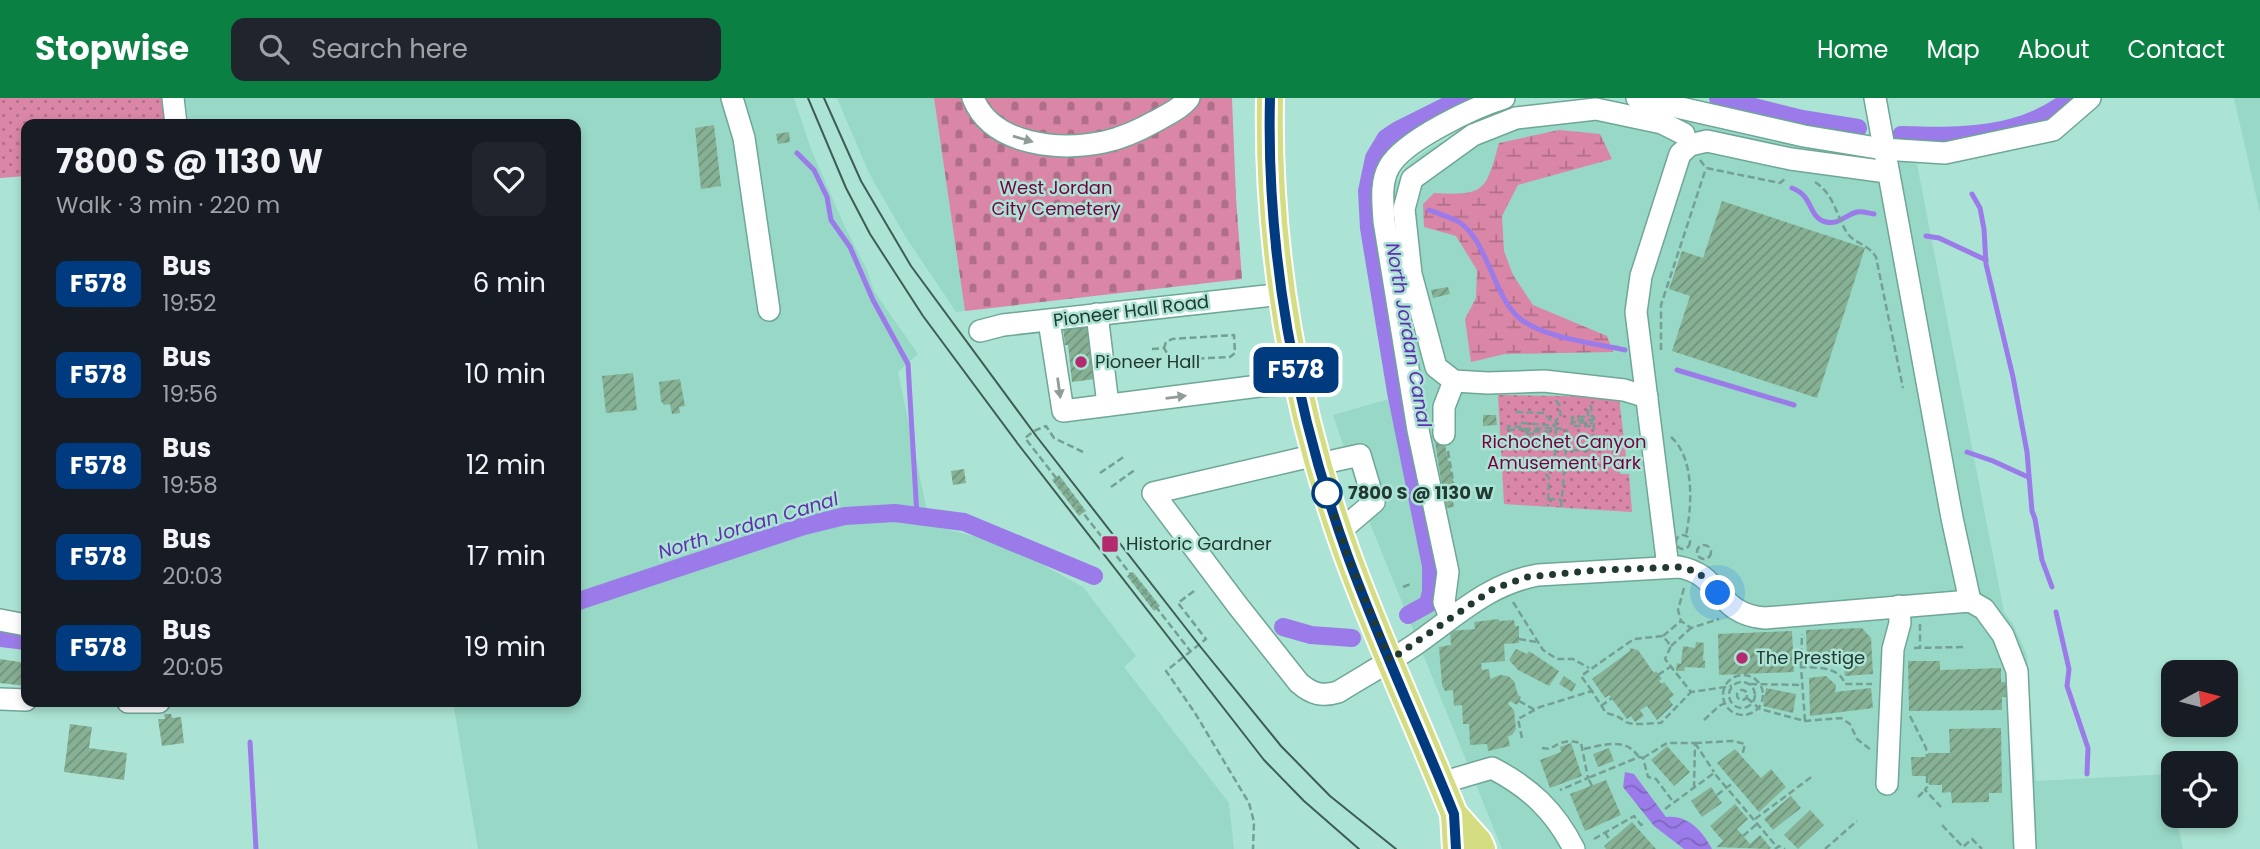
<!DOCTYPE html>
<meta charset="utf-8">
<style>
:root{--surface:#171b24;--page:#20242c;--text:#f1f3f6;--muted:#9ea1a6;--accent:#0b8043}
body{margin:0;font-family:Poppins,sans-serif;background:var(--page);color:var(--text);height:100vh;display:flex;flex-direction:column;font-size:26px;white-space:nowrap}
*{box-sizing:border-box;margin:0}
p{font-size:23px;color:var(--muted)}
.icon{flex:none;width:38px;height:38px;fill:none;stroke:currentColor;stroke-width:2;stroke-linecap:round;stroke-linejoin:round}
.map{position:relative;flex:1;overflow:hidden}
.side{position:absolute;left:21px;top:21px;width:560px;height:588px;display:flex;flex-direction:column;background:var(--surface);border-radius:14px;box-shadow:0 4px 10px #0003}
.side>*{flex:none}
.badge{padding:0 14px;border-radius:10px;font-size:24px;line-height:46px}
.needle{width:46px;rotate:83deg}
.fabs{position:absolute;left:2161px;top:562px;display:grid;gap:14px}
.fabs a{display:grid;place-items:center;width:77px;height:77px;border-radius:14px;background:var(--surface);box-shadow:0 4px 10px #0003;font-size:35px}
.you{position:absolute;width:35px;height:35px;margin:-18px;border:5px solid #fff;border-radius:50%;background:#1a73e8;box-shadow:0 0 0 10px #1a73e833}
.map>.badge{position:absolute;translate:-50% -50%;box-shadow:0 0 0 4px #fff}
.round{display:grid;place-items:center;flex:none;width:74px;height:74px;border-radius:14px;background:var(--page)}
.overview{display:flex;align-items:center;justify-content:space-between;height:119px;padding:0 35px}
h1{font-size:33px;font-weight:700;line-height:52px}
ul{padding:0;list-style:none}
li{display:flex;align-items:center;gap:21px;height:91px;padding:0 35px}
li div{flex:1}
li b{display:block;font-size:26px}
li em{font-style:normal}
li .badge{min-width:77px;font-weight:700;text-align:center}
header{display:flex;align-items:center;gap:42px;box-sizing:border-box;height:98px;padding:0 35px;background:var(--accent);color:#fff}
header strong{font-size:33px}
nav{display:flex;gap:38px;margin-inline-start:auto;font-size:24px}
.search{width:490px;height:63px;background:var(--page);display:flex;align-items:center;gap:18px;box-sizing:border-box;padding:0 24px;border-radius:14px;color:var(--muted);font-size:26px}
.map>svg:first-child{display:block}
.built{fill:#98d8c7}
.grass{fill:url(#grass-dots)}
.wetland{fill:url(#wetland-marsh)}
.cemetery{fill:url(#cemetery-stones)}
.water{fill:url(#water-waves)}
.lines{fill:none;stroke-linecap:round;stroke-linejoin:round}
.stream{stroke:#9b7be9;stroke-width:5}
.canal{stroke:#9b7be9;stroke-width:18}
.building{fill:url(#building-hatch)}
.minor-casing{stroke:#6fa697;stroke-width:24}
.major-casing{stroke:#fff;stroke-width:30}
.path{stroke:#74a094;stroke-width:2.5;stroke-dasharray:7 3.5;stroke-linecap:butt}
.minor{stroke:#fff;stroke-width:21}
.major{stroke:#d4dd82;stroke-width:26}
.tram{stroke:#3f5d55;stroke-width:2}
.oneway{fill:#909c99}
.line-casing{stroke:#fff;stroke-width:16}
.line{stroke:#003b80;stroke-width:10}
.walk{stroke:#223933;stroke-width:7;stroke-dasharray:0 12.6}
.poi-dot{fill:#b32b6e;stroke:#abe4d4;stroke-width:2.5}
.stop-dot{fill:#fff;stroke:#003b80;stroke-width:3.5}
.labels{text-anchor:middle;stroke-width:5;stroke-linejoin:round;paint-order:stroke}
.park-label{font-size:18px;fill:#770043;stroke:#abe4d4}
.street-label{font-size:18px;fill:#223933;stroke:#abe4d4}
.poi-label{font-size:18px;fill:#223933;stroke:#abe4d4;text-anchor:start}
.stop-label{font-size:18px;font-weight:bold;fill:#223933;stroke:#abe4d4;text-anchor:start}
.water-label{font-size:19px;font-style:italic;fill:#612faf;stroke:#abe4d4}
</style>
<header>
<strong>Stopwise</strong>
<div class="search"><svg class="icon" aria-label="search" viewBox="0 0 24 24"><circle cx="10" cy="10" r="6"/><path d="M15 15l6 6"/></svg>Search here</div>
<nav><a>Home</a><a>Map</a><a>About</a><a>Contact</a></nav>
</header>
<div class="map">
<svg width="2260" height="751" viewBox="0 0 2260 751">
<defs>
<pattern id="grass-dots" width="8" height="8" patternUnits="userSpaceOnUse" patternTransform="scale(1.75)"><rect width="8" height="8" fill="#da86a7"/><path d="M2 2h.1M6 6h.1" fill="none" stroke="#b06f89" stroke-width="1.8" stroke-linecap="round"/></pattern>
<pattern id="wetland-marsh" width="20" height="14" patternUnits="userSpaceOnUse" patternTransform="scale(1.75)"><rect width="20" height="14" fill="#da86a7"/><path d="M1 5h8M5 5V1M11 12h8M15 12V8" fill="none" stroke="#b06f89"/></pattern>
<pattern id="cemetery-stones" width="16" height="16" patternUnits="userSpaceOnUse" patternTransform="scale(1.75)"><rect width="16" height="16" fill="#da86a7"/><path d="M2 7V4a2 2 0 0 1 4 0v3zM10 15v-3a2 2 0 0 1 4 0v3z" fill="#b06f89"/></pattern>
<pattern id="water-waves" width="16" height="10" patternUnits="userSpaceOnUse" patternTransform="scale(1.75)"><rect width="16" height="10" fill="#9b7be9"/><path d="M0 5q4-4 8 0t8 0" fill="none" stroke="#7e66bd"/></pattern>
<pattern id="building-hatch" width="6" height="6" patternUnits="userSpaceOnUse" patternTransform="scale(1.75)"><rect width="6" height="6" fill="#87b195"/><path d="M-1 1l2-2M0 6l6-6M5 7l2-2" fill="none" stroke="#6e917a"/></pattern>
</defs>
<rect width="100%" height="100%" fill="#abe4d4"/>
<g class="built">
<path d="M185,0h609l17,51 33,76 23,45 7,21 44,63 -20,18 32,153 59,15 47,21 47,26 53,69 -12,11 105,136 5,46h-756l-25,-147h123v-578h-387z"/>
<path d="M837,0h97l31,213 -9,1 -51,-76 -36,-63z"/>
<path d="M2234,0h26v115z"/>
<path d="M1595,6l322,60 87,448 9,12 14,31 9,126 133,-7 4,26 1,16h2l7,33h-681l-135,-333 -34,-101 80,-23 -23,-175 4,-31 14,-22 25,-18 47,-22z"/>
</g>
<g class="grass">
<path d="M0,0h165l2,26h-141v52l-26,2z"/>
<path d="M1498,297l121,2 7,60 -8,10 2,7h9l3,38 -128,-8z"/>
</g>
<path class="wetland" d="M1559,32l41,4 12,25 -94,26 -16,31 2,35 9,24 20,30 74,31 6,16 -108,2 -34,8 -6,-43 11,-21 1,-28 -21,-34 -32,-9 -1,-23 11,-11c51,3 52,-2 65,-50z"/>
<path class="cemetery" d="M934,0h298l4,100 6,81 -277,32z"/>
<path class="water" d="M1625,674l9,2 32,43c21,-3 37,14 46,32h-28l-30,-23 -31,-39z"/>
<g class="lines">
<g class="stream">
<path d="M797,55l17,17 13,27 4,23 19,27 23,53 35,64 9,152"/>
<path d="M1792,90c22,8 16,30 34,34 13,3 19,-7 31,-10 5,-1 11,1 17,2"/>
<path d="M1972,96l8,14 4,21 2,35 27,113 14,75 5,59 3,8 7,41 10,27"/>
<path d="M1429,112c10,4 22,7 30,12 28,18 34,72 59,95 24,21 76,26 107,33"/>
<path d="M1926,138l13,2 47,22"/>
<path d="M1677,272l117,35"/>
<path d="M1967,354l26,9 35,16"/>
<path d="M2056,514l13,57 -2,17 21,62 -1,26"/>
<path d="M250,644l6,107"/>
</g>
<g class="canal">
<path d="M1718,0l84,21 56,9"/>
<path d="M1901,37c60,2 121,3 170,-37"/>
<path d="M576,504l228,-76 41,-10 50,-3 69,9 130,54"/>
<path d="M1408,517l20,-11 3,-12v-26l-35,-174 -27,-164 -2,-37 7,-33 12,-20 12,-8 64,-32"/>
<path d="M1283,529l28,8 41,3"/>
<path d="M0,540l26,3"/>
</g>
</g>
<g class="building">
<path d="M714,27l7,61 -20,3 -6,-61z"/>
<path d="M789,34l1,10 -12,2 -2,-10z"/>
<path d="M1722,103l143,47 -48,150 -145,-47 18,-55 -21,-7 13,-38 21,7z"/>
<path d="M1448,189l2,7 -17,4 -2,-8z"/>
<path d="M1093,225l2,56 -23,3 -4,-37h-3l-2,-18z"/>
<path d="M633,275l4,37 -31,3 -4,-37z"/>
<path d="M680,281l5,27 -6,1 1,6 -8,1 -2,-10 -6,1 -3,-4 -2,-19z"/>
<path d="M1483,317h13l1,10 -14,1z"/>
<path d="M1444,343l10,44h-4l4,22 -8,1 -3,-16h-5l-1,-6h5l-7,-44z"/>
<path d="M964,371l2,14 -13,2 -2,-14z"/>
<path d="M1059,377l27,36 -7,5 -27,-36z"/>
<path d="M1133,474l27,34 -6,5 -27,-35z"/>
<path d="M1499,521v2l15,-1 1,6h4v17l-15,1 1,17 -24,2 1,7 7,-1 1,10 10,-4 8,1 6,5 4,14 3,2 -4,8 -7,-4 -2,3 6,6 2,19 -4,6 -4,1 2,10 -22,5 -1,-7 -17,1 -1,-21h-6l-1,-19 -8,1 -1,-16 -8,1 -3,-6 -3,-38 12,-2 -1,-14 25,-2 -1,-7z"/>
<path d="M1862,530l9,10 2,36 -28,2 -2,-20 -36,3 -1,-29z"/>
<path d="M1792,533l2,41 -75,3 -1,-41z"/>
<path d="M1696,544l8,1 -1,17 2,1v7l-20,-1 -1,4h-8l1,-8 4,1 2,-18 12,2z"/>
<path d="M1630,550l8,2 16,23 2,-2 6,8 -3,2 3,3 2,-2 10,13 -5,4 4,6 -16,15 -10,-14 -7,4 4,6 -9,6 -4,-6 -4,3 -18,-24 -4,3 -13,-19 38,-28z"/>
<path d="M1516,551l11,5 2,-3 30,20 -10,15 -31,-16 -9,-10z"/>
<path d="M0,561l26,4v23l-26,-3z"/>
<path d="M1908,563h32v9l61,-2v14h6v15h-5v13l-93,1z"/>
<path d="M1564,578l12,8 -4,8 -13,-8z"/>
<path d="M1826,578l10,9 -1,7 36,-4 2,20 -63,8 -1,-38z"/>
<path d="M1766,590l30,6 -3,19 -30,-7z"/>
<path d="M164,616h7l1,4 9,-1 3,26 -22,3 -4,-27h7z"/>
<path d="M70,626l22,3 -3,21 38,5 -3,27 -60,-8z"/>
<path d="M2001,630l1,65h-13v9l-37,1 -1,-11 -9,1v-8h-13l-1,-9h-16l-1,-19h17v-4h22l-1,-24z"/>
<path d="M1571,645l11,33 -32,12 -10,-28 21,-8 -1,-5z"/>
<path d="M1667,648l23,26 -16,14 -23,-26z"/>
<path d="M1609,650l5,13 -16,6 -5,-13z"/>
<path d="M1735,651l26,29 10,-9 15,18 -27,25 -42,-49z"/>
<path d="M1606,682l15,35 -36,16 -15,-37z"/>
<path d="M1711,689l11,16 -20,14 -11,-16z"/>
<path d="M1791,698l10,12 -28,22 -9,-11z"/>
<path d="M1735,706l13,15 -11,10 13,15 10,-9 11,13 -2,1 -53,-2 7,-6 -13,-15z"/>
<path d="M1810,712l14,15 -26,24 -14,-14z"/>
<path d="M1632,724l24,27h-50l-2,-3z"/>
</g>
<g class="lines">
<g class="minor-casing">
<g id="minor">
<path d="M173,0l3,26"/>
<path d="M732,0l12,40 25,172"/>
<path d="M973,0c19,48 87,53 131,44 18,-4 34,-11 50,-20 13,-7 26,-13 35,-24"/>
<path d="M1637,0l167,38 79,13 62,4 108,-23 37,-32"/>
<path d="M1875,0l77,420 18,83"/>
<path d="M1097,216l11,91"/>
<path d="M1049,223l14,90 196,-25 40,-2"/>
<path d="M980,233l23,-6 280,-31"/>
<path d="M1647,299l-23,-7 -80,-9 -56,2 -34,-2 -18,-14 -25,-93 -7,-65 8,-30 61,-44 43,-17 80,-9 66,14 22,11"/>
<path d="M1444,336v-27l10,-26"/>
<path d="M1316,357l-163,38 85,113 61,77c13,11 23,14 39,9 26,-16 53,-31 78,-48 40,-28 72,-60 122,-69l141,-8c44,8 36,47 86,51l205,-17 14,8 19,26 14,36 8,178"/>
<path d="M1319,366l41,-9 14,47 -35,30"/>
<path d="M1668,469l-32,-255 5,-36 39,-122 10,-9 17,-4 84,18 96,13"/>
<path d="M1450,519l-6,-15 4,-30 -30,-142 -34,-209c-1,-18 -4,-38 5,-54 15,-27 86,-60 115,-69"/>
<path d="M0,522l26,5"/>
<path d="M0,601l26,1"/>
<path d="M128,604h31"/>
<path d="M1441,685l51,-15c37,19 63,43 82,81"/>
<path d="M1887,686l6,-135 7,-26 -1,-17"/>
</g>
</g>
<g class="major-casing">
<g id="major">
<path d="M1270,0c-3,154 25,312 77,456 32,88 72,173 107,260l2,35"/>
<path d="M1454,716l25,28 3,7"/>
</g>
</g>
<g class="path">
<path d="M1700,62l6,8 74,15 6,-5"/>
<path d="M1815,84c19,12 21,33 32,51 7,10 22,12 29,24l27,131"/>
<path d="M1152,251l12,-1 7,12 59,-3 5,-4 -1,-18 -62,4 -6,3 -2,6"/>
<path d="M1661,252v-45l45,-137"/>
<path d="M1556,302l3,5 2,12 -5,3v8l11,2 -1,20"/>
<path d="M1516,314l28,1 12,13"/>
<path d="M1591,328h-20l1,-4 21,1"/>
<path d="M1508,332v-4l14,1v-4l34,3"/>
<path d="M1508,332l18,-1"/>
<path d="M1526,333v-2l30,-1 -1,29"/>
<path d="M1527,336l-1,-3 30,1"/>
<path d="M1527,336h7"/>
<path d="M1671,339c24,21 21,70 15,98"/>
<path d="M1448,353l6,36"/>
<path d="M1083,354l-29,-14 -8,-12 -12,5 -9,7 166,214"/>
<path d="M1527,370l15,1 7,9 -1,28"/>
<path d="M1100,375l25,-17"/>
<path d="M1111,389l25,-18"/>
<path d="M1548,401l14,1"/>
<path d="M1561,409l5,-57 27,1 1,-34h-2l-1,-11 -3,2v9h-16v3h22"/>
<circle cx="1683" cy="444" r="7"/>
<circle cx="1704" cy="454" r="7"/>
<path d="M1403,489l8,-3"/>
<path d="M1684,490l-6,22 3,11 10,7 28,-9"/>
<path d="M1194,493l-16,12 28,36 -40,32 29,42 54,90 5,19 -1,27"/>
<path d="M1513,504l30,48 14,9h16l16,9"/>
<path d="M1920,526v24"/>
<path d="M1663,538l18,-15"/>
<path d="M1519,541l18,3"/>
<path d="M1671,548l20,-18"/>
<path d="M1914,550l49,-1"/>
<path d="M1801,568l1,-32"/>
<path d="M1658,577l12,-8"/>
<circle cx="1743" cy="597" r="20"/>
<circle cx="1742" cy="597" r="13"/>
<path d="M1750,586l52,1"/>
<circle cx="1742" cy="597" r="5"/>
<path d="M1592,593l-11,-15 53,-37 29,-3 8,10 -6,13 26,33 41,-6"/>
<path d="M1747,600l13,11 45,12 36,-3 9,6 7,15 14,11"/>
<path d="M1519,603l16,9"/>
<path d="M1601,608l11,-8"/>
<path d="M1910,618l16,32 1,9"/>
<path d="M1704,622l15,-14 6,-3"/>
<path d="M1805,623l-4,-54c16,1 38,-1 44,17h27"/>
<path d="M1522,640l-4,-19 22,-12 52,-16 14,22c9,2 13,4 20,9 8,4 26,1 35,1l30,-31"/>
<path d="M1695,645l38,-2 12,3 -3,12"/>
<path d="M1695,645l19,29"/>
<path d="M1542,650l8,1c11,-8 18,-9 31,-6l7,35 -28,12"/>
<path d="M1584,651c20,-4 41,-12 54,7"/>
<path d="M1643,660l24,-15h28l-1,45"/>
<path d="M1927,678v11l-2,3 16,17"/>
<path d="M1592,688l-4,-8 51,-21 4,1 5,19 8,2 18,24"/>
<path d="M1717,697l17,-13"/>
<path d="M1918,699l7,-7"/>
<path d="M1665,711l49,-36 63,74"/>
<path d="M1755,721l59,-44"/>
<path d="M1942,727l21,22 9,-8 10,10"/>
<path d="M1605,734l5,9"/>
<path d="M1743,738l15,-13"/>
<path d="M1594,741l40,-23 7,9 4,-3"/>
<path d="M1775,751l4,-3 6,3"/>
<path d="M1825,751l32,-28"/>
</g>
<use href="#minor" class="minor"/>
<use href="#major" class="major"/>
<g class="tram">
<path d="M808,0l38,90 24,46 53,82 95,128 246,316 40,41 55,48"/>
<path d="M824,0l37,83 50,85 126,171 162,208 82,101 49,50 66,53"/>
</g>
</g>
<defs><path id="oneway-solid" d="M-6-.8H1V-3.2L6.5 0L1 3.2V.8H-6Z" transform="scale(1.75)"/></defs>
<g class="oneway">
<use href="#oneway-solid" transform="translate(1023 41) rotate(16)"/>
<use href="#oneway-solid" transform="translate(1059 290) rotate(82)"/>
<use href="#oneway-solid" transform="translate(1176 299) rotate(-7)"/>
</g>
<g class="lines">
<g class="line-casing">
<path id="line" d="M1270,0c-4,154 25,312 77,456 32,88 72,173 107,260l2,35"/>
</g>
<use href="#line" class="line"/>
<path class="walk" d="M1327,395l21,64 42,103 103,-71 34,-12 72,-7 80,-3 19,5 20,21"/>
</g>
<g class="poi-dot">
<circle cx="1081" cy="264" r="7"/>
<rect x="1101" y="437" width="18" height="18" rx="3.5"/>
<circle cx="1742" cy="560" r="7"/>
</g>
<circle class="stop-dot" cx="1327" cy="395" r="14"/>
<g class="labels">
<g class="park-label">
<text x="1056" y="96">West Jordan<tspan x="1056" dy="21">City Cemetery</tspan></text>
<text x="1564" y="350">Richochet Canyon<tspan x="1564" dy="21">Amusement Park</tspan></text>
</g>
<g class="street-label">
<text transform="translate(1131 213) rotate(-7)" y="6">Pioneer Hall Road</text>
</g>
<g class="poi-label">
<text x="1095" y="270">Pioneer Hall</text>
<text x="1126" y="452">Historic Gardner</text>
<text x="1756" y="566">The Prestige</text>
</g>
<g class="stop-label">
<text x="1348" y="401">7800 S @ 1130 W</text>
</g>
<g class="water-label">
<text transform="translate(1409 237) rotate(80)" y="7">North Jordan Canal</text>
<text transform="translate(748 427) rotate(-17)" y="7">North Jordan Canal</text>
</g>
</g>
</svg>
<div class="fabs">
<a><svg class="needle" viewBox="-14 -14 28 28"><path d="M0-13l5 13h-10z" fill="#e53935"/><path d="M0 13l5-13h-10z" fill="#9ea1a6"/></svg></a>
<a><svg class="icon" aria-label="locate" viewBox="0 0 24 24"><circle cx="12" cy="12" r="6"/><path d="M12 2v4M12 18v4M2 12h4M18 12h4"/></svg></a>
</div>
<div class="you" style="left:1718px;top:495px"></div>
<b class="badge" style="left:1296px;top:272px;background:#003b80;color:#fff">F578</b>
<section class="side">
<div class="overview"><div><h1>7800 S @ 1130 W</h1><p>Walk · 3 min · 220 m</p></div><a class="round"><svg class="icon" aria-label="heart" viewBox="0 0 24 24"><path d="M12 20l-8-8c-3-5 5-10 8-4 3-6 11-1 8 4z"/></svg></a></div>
<ul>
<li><span class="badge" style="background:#003b80;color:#fff">F578</span><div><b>Bus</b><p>19:52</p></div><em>6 min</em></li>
<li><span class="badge" style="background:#003b80;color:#fff">F578</span><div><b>Bus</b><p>19:56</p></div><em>10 min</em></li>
<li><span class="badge" style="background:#003b80;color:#fff">F578</span><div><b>Bus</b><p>19:58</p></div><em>12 min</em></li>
<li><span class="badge" style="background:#003b80;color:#fff">F578</span><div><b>Bus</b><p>20:03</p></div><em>17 min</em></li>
<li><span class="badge" style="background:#003b80;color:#fff">F578</span><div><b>Bus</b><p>20:05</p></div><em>19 min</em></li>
</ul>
</section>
</div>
